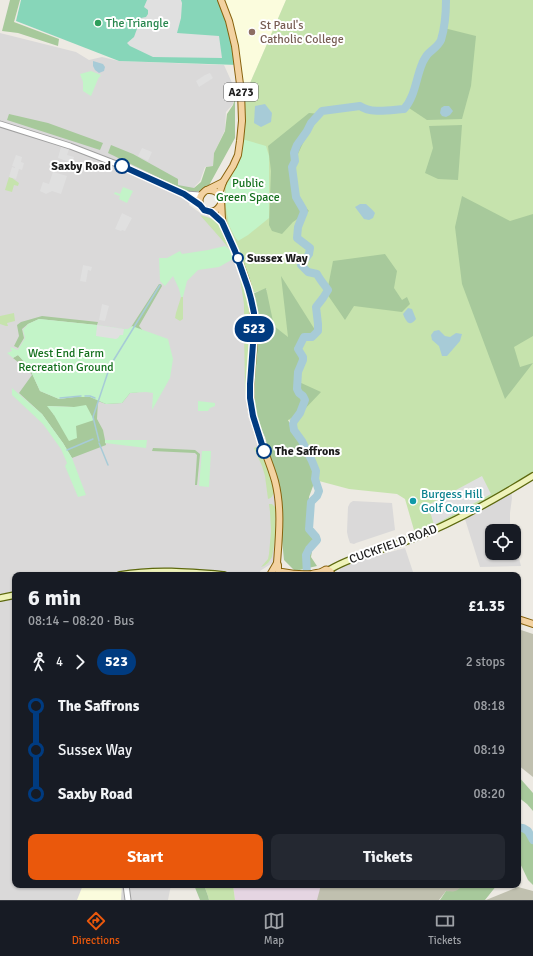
<!DOCTYPE html>
<meta charset="utf-8">
<style>
:root{--surface:#171b24;--page:#242831;--text:#f1f3f6;--muted:#9ea1a6;--line:#363941;--accent:#ea580c}
body{margin:0;font-family:Signika,sans-serif;background:var(--page);color:var(--text);height:100vh;display:flex;flex-direction:column;font-size:15px;white-space:nowrap}
*{box-sizing:border-box;margin:0}
p{font-size:13px;color:var(--muted)}
.icon{flex:none;width:22px;height:22px;fill:none;stroke:currentColor;stroke-width:2;stroke-linecap:round;stroke-linejoin:round}
.map{position:relative;flex:1;overflow:hidden}
.drawer{position:absolute;left:12px;top:572px;width:509px;height:316px;display:flex;flex-direction:column;background:var(--surface);border-radius:8px;box-shadow:0 1px 3px #0004}
.drawer>*{flex:none}
.badge{padding:0 8px;border-radius:13px;font-size:14px;line-height:26px}
.buttons{position:absolute;left:485px;top:524px;display:grid;gap:8px}
.buttons a{display:grid;place-items:center;width:36px;height:36px;border-radius:8px;background:var(--surface);box-shadow:0 1px 3px #0004;font-size:20px}
.map>.badge{position:absolute;translate:-50% -50%;box-shadow:0 0 0 2px #fff}
.legs{display:flex;align-items:center;gap:6px;height:44px;padding:0 16px;font-size:13px}
.legs p{margin-inline-start:auto}
.head{display:flex;align-items:center;justify-content:space-between;height:68px;padding:0 16px}
h1{font-size:22px;font-weight:700;line-height:30px}
.button{display:flex;gap:8px;margin-top:auto;padding:8px 16px}
.button a{flex:1;height:46px;border-radius:8px;background:var(--accent);color:#fff;font-size:16px;font-weight:700;line-height:46px;text-align:center}
.button a+a{background:var(--page);color:var(--text)}
ul{padding:0 16px;list-style:none}
li{display:flex;align-items:center;gap:14px;height:44px;font-size:15px}
li i{display:grid;place-items:center;width:6px;height:100%;margin:0 5px;background:currentColor}
li i::after{content:'';width:10px;height:10px;margin:-5px;border:3px solid;border-radius:50%;background:var(--surface)}
li p{margin-inline-start:auto}
li:first-child i{background:linear-gradient(#0000 50%,currentColor 0)}
li:last-child i{background:linear-gradient(currentColor 50%,#0000 0)}
.tabs{display:flex;justify-content:space-around;align-items:center;height:56px;border-top:1px solid var(--line);background:var(--surface);font-size:11px;color:var(--muted)}
.tabs a{display:grid;justify-items:center;gap:2px}
.tabs .current{color:var(--accent)}
.map>svg:first-child{display:block}
.residential{fill:#dad9d9}
.industrial{fill:#e5d5e2}
.education{fill:#fbfcdd}
.construction{fill:#c0c0af}
.grass{fill:#c6e3ad}
.forest{fill:#a7c99b;fill-rule:evenodd}
.park{fill:#c3f4c8}
.pitch{fill:#87d6b9}
.parking{fill:#e0e0e0}
.water{fill:#a7cbd7}
.lines{fill:none;stroke-linecap:round;stroke-linejoin:round}
.stream{stroke:#a7cbd7;stroke-width:1.5}
.river{stroke:#a7cbd7;stroke-width:8}
.tertiary-casing{stroke:#a0a0a0;stroke-width:7}
.secondary-casing{stroke:#5d690e;stroke-width:8}
.primary-casing{stroke:#88620d;stroke-width:8}
.tertiary{stroke:#fff;stroke-width:5}
.secondary{stroke:#eff3ba;stroke-width:5.5}
.primary{stroke:#f3d2a1;stroke-width:6}
.line-1-casing{stroke:#fff;stroke-width:9}
.line-1{stroke:#003b80;stroke-width:6}
.leisure-dot{fill:#2e9e5b;stroke:#fff;stroke-width:1.5}
.education-dot{fill:#8d6e63;stroke:#fff;stroke-width:1.5}
.stop-1-dot{fill:#fff;stroke:#003b80;stroke-width:2}
.culture-dot{fill:#0f9aa8;stroke:#fff;stroke-width:1.5}
.labels{text-anchor:middle;stroke-width:4;stroke-linejoin:round;paint-order:stroke}
.shield{fill:#fff;stroke:#606060;stroke-width:1}
.shield-label{font-size:11px;font-weight:bold;fill:#1c1c1c}
.leisure-label{font-size:12px;fill:#27864d;stroke:#fff;text-anchor:start}
.education-label{font-size:12px;fill:#785e54;stroke:#fff;text-anchor:start}
.stop-label{font-size:12px;font-weight:bold;fill:#1c1c1c;stroke:#fff;text-anchor:start}
.park-label{font-size:12px;fill:#15701e;stroke:#fff}
.culture-label{font-size:12px;fill:#0d838f;stroke:#fff;text-anchor:start}
.street-label{font-size:12px;fill:#1c1c1c;stroke:#fff}
</style>
<div class="map">
<svg width="533" height="900" viewBox="0 0 533 900">
<rect width="100%" height="100%" fill="#edeae3"/>
<g class="residential">
<path d="M0,33l76,19 13,8 13,-3 17,4 105,4 9,20v19l-7,8 -1,18 -11,23 -1,13 -8,1 -5,14 -5,5 -6,19 14,10 6,2 8,3 8,15 10,24 12,33 4,22 1,22 -4,51 24,91 5,30 -2,47 -1,7 -14,9 1,4h-246v310h156l-3,15h-168z"/>
<path d="M511,489l1,9 -2,15v10l2,8h-20v22h22v-14l7,27 -41,1 -16,-51z"/>
<path d="M353,501l39,2 3,27 -39,13 -2,1 -4,-1 -2,-6 -1,-5 1,-25 2,-4z"/>
<path d="M405,548l9,27h-75l1,-7 6,-4z"/>
</g>
<path class="industrial" d="M233,885h89l-4,15h-83z"/>
<g class="education">
<path d="M222,0h64l-42,97 -3,-32z"/>
<path d="M83,885h39l-1,15h-44z"/>
</g>
<g class="construction">
<path d="M518,629l15,5v143l-15,-12z"/>
<path d="M321,885h143l-5,10 -13,-4 -7,9h-122z"/>
<path d="M518,887l15,4v9h-47z"/>
</g>
<g class="grass">
<path d="M286,0h247v476l-22,13 -95,48 -11,-38 -8,-5 -48,-5 -30,-8 -28,-60 -3,-1 -22,-130 1,-1 -15,4 -25,-71 -2,-8 -1,-31 18,-36 2,-50z"/>
<path d="M9,177l3,1 7,5 -1,3 -4,-1 -2,7 -7,-2z"/>
<path d="M200,215l16,5 9,16 6,15 -9,-11z"/>
<path d="M240,278l6,14 5,28 -1,3 -3,3h-3v-22z"/>
<path d="M181,297h2v22l-3,2 -5,-3 1,-5z"/>
<path d="M14,313l1,8 -8,2 1,3h-2l-6,-2v-8z"/>
<path d="M244,331h4l2,2 2,4 -5,49v17l-2,-15z"/>
<path d="M256,447c10,6 16,35 18,46 -2,3 -2,5 -6,6l-3,-23 -3,-10 -8,-18z"/>
<path d="M269,504h3l4,4 -1,32 -3,17 -4,6 -4,3 -3,1 7,-8 1,-5 2,-23 -1,-19z"/>
<path d="M204,885h29l2,15h-26l-1,-4z"/>
</g>
<g class="forest">
<path d="M10,0h10l-6,22 45,17 -1,7 -40,-13 -16,-2z"/>
<path d="M444,28l32,8 -5,50 -9,33 -35,1 -21,-14 17,-46 20,-24z"/>
<path d="M235,98v40l-28,51 -15,4 -14,-6 -70,-34 3,-8 22,9 45,25v6l16,3 7,-6 5,-15 7,-1 1,-13 11,-22 2,-17 6,-9z"/>
<path d="M309,113l12,1 -18,29 -11,24 4,30 13,14 -16,11 -11,12 -10,-3 -3,-6 2,-54 -3,-25z"/>
<path d="M9,114l39,9 55,20 -3,7 -93,-30z"/>
<path d="M462,125l-4,55 -20,-1 -13,-6 8,-25 -4,-22z"/>
<path d="M462,196l48,25 23,-7v122l-19,11 6,20 13,-4 -28,36 -43,-115 -7,-57z"/>
<path d="M385,254l12,17 -3,17 8,12 5,-3 3,7 -8,8 -48,-6 -9,14 -18,-26v-2l6,-31z"/>
<path d="M281,276l36,57 -23,15 11,11 -6,23 22,10 -19,20 -14,8 13,24 11,16 4,18 -7,19 -1,36 6,7 -3,17 6,9 -22,5 -11,-11 -2,-20v-40l-17,-63 -12,-24 -1,-119 14,-6 8,38 14,11z"/>
<path d="M159,284h2l1,2 -23,40 5,6 -5,60 -9,1 -8,10 -16,1 -8,-3 -1,18 6,11 3,15 -34,13 -9,-15 -21,-29 -23,-21 13,-18 -4,-5 -15,-12 5,-3 11,12 11,24 19,8 15,-2h16l34,-59zM48,406l26,1 -20,8z"/>
<path d="M42,316l56,6 -1,3 -58,-6 -11,5 -6,5 2,9 -6,10 -4,-2 5,-10 -2,-11 4,-3z"/>
<path d="M153,448l42,2 5,4 -3,31h-2l2,-30 -2,-2 -43,-2z"/>
<path d="M518,776l15,17v18l-6,-7 -9,-7z"/>
<path d="M518,821l15,12v52l-5,-5 -10,-21z"/>
<path d="M194,885h10l4,11 1,4h-9z"/>
<path d="M462,885h35l-12,15h-45l6,-9c7,1 12,1 16,-6z"/>
</g>
<g class="park">
<path d="M91,71l10,4 -3,4 -7,17 -8,-5v-9l-3,-8z"/>
<path d="M242,139l24,7 3,10v62l-21,17 -10,6 -3,-4 -6,-12 -3,-17v-21l8,-18z"/>
<path d="M123,187l10,4 -6,12 -8,-4 1,-3 -6,-2 1,-2 5,2z"/>
<path d="M225,246l6,5 2,8 -14,8 -21,3 -11,11 -4,16h-2l-2,-8 -6,-13 -8,10 -5,-5 -1,-23h8l13,-7 2,3 26,-4z"/>
<path d="M39,319l58,6 27,4h4l4,-3 36,13 5,20 -3,19 -18,32 1,-17 -7,-1 -16,1 -8,10 -16,1 -16,-7h-16l-15,2 -19,-8 -11,-24 -11,-12 -5,3 -6,-5 5,-2 -2,-4 8,3 7,-12 -2,-8 5,-6z"/>
<path d="M12,388l30,26 21,29 9,15 14,37 -8,2 -13,-31 2,-3 -6,-14 -18,-25 -31,-29z"/>
<path d="M198,401l17,2v3l-5,2 -2,3h-10z"/>
<path d="M86,405l8,15 -18,6 1,12 -8,3 -15,-26 -7,-9 27,1z"/>
<path d="M105,440h42l-1,8 -41,-5z"/>
<path d="M202,451h9l-2,36 -10,-1z"/>
</g>
<path class="pitch" d="M21,0h199l9,21 9,44 -119,-4 -103,-40z"/>
<g class="parking">
<path d="M147,0h34l1,3 -1,15 -4,15 42,3 3,22 -69,-1 -23,-11 -3,-3 7,-6 7,-19 5,-1 2,-3v-4l-4,-3z"/>
<path d="M210,73l3,5 -14,9 -3,-6 9,-6z"/>
<path d="M61,147l8,2 -2,6 7,2 -2,6 -14,-5z"/>
<path d="M142,148l10,4 -4,9 -10,-5z"/>
<path d="M16,155l6,2 -1,5 3,1 -2,7 -3,-1 -3,10 -7,-2 3,-10 3,1v-1l-3,-1z"/>
<path d="M53,172l14,4 -6,18 -9,-3 -6,3 -6,-3 3,-9 6,2z"/>
<path d="M122,213l10,5 -7,13 -3,-1 -1,1 -6,-2z"/>
<path d="M83,265l9,2 -1,4 -3,-1 -2,12 -6,-1z"/>
<path d="M102,304l7,2 -4,15 -6,-1z"/>
<path d="M97,325l27,4 -1,6h-3l-2,3 -2,1 -20,-3z"/>
<path d="M482,476l9,18 -57,31 -5,-17 1,-4z"/>
</g>
<g class="water">
<path d="M93,61l10,3 2,3 -1,4 -5,2 -4,-3 -2,-4z"/>
<path d="M265,104l7,9 -1,9 -10,5 -7,-4 1,-17z"/>
<path d="M444,106h5l4,5 -3,4 -4,2 -4,-1 -2,-3 1,-5z"/>
<path d="M360,204h6c3,3 7,6 9,9l-2,5 -4,2 -5,-1 -9,-12z"/>
<path d="M408,308l4,1 4,10c-7,9 -10,2 -13,-5z"/>
<path d="M439,330l6,6 5,1 6,-4 6,1 -2,7 -13,15h-5l-3,-10 -7,-6 -1,-5 3,-4z"/>
</g>
<g class="lines">
<g class="stream">
<path d="M85,396h5l5,2"/>
<path d="M60,398l21,-2"/>
<path d="M99,441l-6,-24 17,-51 50,-81"/>
<path d="M99,443l9,22"/>
<path d="M67,450l26,-11"/>
</g>
<g class="river">
<path d="M307,575l-1,-20 3,-6 8,-9 -1,-3 -7,-8 2,-27 6,-6 2,-5 -4,-12 1,-8 -4,-10 -10,-20 -8,-11 -1,-6 1,-3 6,-8 5,-13 -2,-4 -4,-3 -2,-4 1,-17 5,-12v-3l-5,-8 6,-12h8l6,-6v-7l-2,-17 7,-9 5,-8c-4,-6 -8,-10 -11,-16l-9,-2 -7,-7 8,-11 1,-6 -13,-10 1,-11 6,-15 -1,-3 -7,-12 -4,-30 3,-6 -1,-8 3,-8 10,-14 4,-8 11,-12 38,-5c11,8 30,4 44,3 11,-12 12,-31 18,-45 1,-3 3,-6 5,-9 4,-5 11,-8 14,-15 4,-13 5,-27 5,-40"/>
<path d="M518,828h5l5,3 5,9"/>
</g>
<g class="tertiary-casing">
<g id="tertiary">
<path d="M0,124l70,22 62,24 52,24 16,11"/>
<path d="M185,194l15,1"/>
<path d="M126,885l2,15"/>
</g>
</g>
<g class="secondary-casing">
<g id="secondary">
<path d="M329,570c25,-15 55,-20 83,-31 42,-16 82,-39 121,-63"/>
<path d="M120,575c35,-6 69,-3 104,0"/>
<path d="M0,598l15,-3"/>
</g>
</g>
<g class="primary-casing">
<g id="primary">
<path d="M207,190c20,-2 12,21 16,33 3,10 8,19 12,28 9,22 18,46 19,70 2,29 -6,57 -3,85 4,26 17,50 24,75 7,27 4,55 2,82l1,2v5"/>
<path d="M219,194l4,-12 10,-16 5,-11 2,-14 2,-20 -1,-29 -6,-46 -6,-25 -8,-21"/>
<path d="M221,204c-9,18 -32,0 -16,-13l18,-9"/>
<path d="M282,572c10,2 19,3 30,2 2,-1 7,-1 9,-2 5,-2 4,-4 9,-1l2,4"/>
<path d="M270,575l7,-12"/>
<path d="M518,619l15,5"/>
</g>
</g>
<use href="#tertiary" class="tertiary"/>
<use href="#secondary" class="secondary"/>
<use href="#primary" class="primary"/>
</g>
<g class="lines">
<g class="line-1-casing">
<path id="line-1" d="M122,166l62,28 16,11 4,5 7,2 11,10 13,29 13,37 3,11 3,14v17l-4,54v14l3,18 11,35"/>
</g>
<use href="#line-1" class="line-1"/>
</g>
<circle class="leisure-dot" cx="98" cy="23" r="4"/>
<circle class="education-dot" cx="252" cy="32" r="4"/>
<g class="stop-1-dot">
<circle cx="122" cy="166" r="7"/>
<circle cx="238" cy="258" r="5"/>
<circle cx="264" cy="451" r="7"/>
</g>
<circle class="culture-dot" cx="413" cy="501" r="4"/>
<g class="labels">
<rect class="shield" x="224" y="83" width="34" height="18" rx="3"/>
<g class="shield-label">
<text x="241" y="96">A273</text>
</g>
<g class="leisure-label">
<text x="106" y="27">The Triangle</text>
</g>
<g class="education-label">
<text x="260" y="29">St Paul's<tspan x="260" dy="14">Catholic College</tspan></text>
</g>
<g class="stop-label">
<text x="111" y="170" text-anchor="end">Saxby Road</text>
<text x="247" y="262">Sussex Way</text>
<text x="275" y="455">The Saffrons</text>
</g>
<g class="park-label">
<text x="248" y="187">Public<tspan x="248" dy="14">Green Space</tspan></text>
<text x="66" y="357">West End Farm<tspan x="66" dy="14">Recreation Ground</tspan></text>
</g>
<g class="culture-label">
<text x="421" y="498">Burgess Hill<tspan x="421" dy="14">Golf Course</tspan></text>
</g>
<g class="street-label">
<text transform="translate(393 544) rotate(-20)" y="4">CUCKFIELD ROAD</text>
</g>
</g>
</svg>
<div class="buttons">
<a><svg class="icon" aria-label="locate" viewBox="0 0 24 24"><circle cx="12" cy="12" r="6"/><path d="M12 2v4M12 18v4M2 12h4M18 12h4"/></svg></a>
</div>
<b class="badge" style="left:254px;top:329px;background:#003b80;color:#fff">523</b>
<section class="drawer">
<div class="head"><div><h1>6 min</h1><p>08:14 – 08:20 · Bus</p></div><b>£1.35</b></div>
<div class="legs"><svg class="icon" aria-label="walk" viewBox="0 0 24 24"><circle cx="13" cy="4" r="2"/><path d="M13 8l-2 6 4 7M11 14l-3 7M7 12l3-4h3l4 4"/></svg>4<svg class="icon" aria-label="forward" viewBox="0 0 24 24"><path d="M9 5l7 7-7 7"/></svg><b class="badge" style="background:#003b80;color:#fff">523</b><p>2 stops</p></div>
<ul>
<li><i style="color:#003b80"></i><b>The Saffrons</b><p>08:18</p></li>
<li><i style="color:#003b80"></i><span>Sussex Way</span><p>08:19</p></li>
<li><i style="color:#003b80"></i><b>Saxby Road</b><p>08:20</p></li>
</ul>
<div class="button"><a>Start</a><a>Tickets</a></div>
</section>
</div>
<nav class="tabs">
<a class="current"><svg class="icon" aria-label="directions" viewBox="0 0 24 24"><path d="M12 3l9 9-9 9-9-9zM9 14v-3h6M13 9l2 2-2 2"/></svg>Directions</a>
<a><svg class="icon" aria-label="map" viewBox="0 0 24 24"><path d="M3 6l6-2 6 2 6-2v14l-6 2-6-2-6 2zM9 4v14M15 6v14"/></svg>Map</a>
<a><svg class="icon" aria-label="tickets" viewBox="0 0 24 24"><path d="M3 7h18v10H3zM15 7v10"/></svg>Tickets</a>
</nav>
